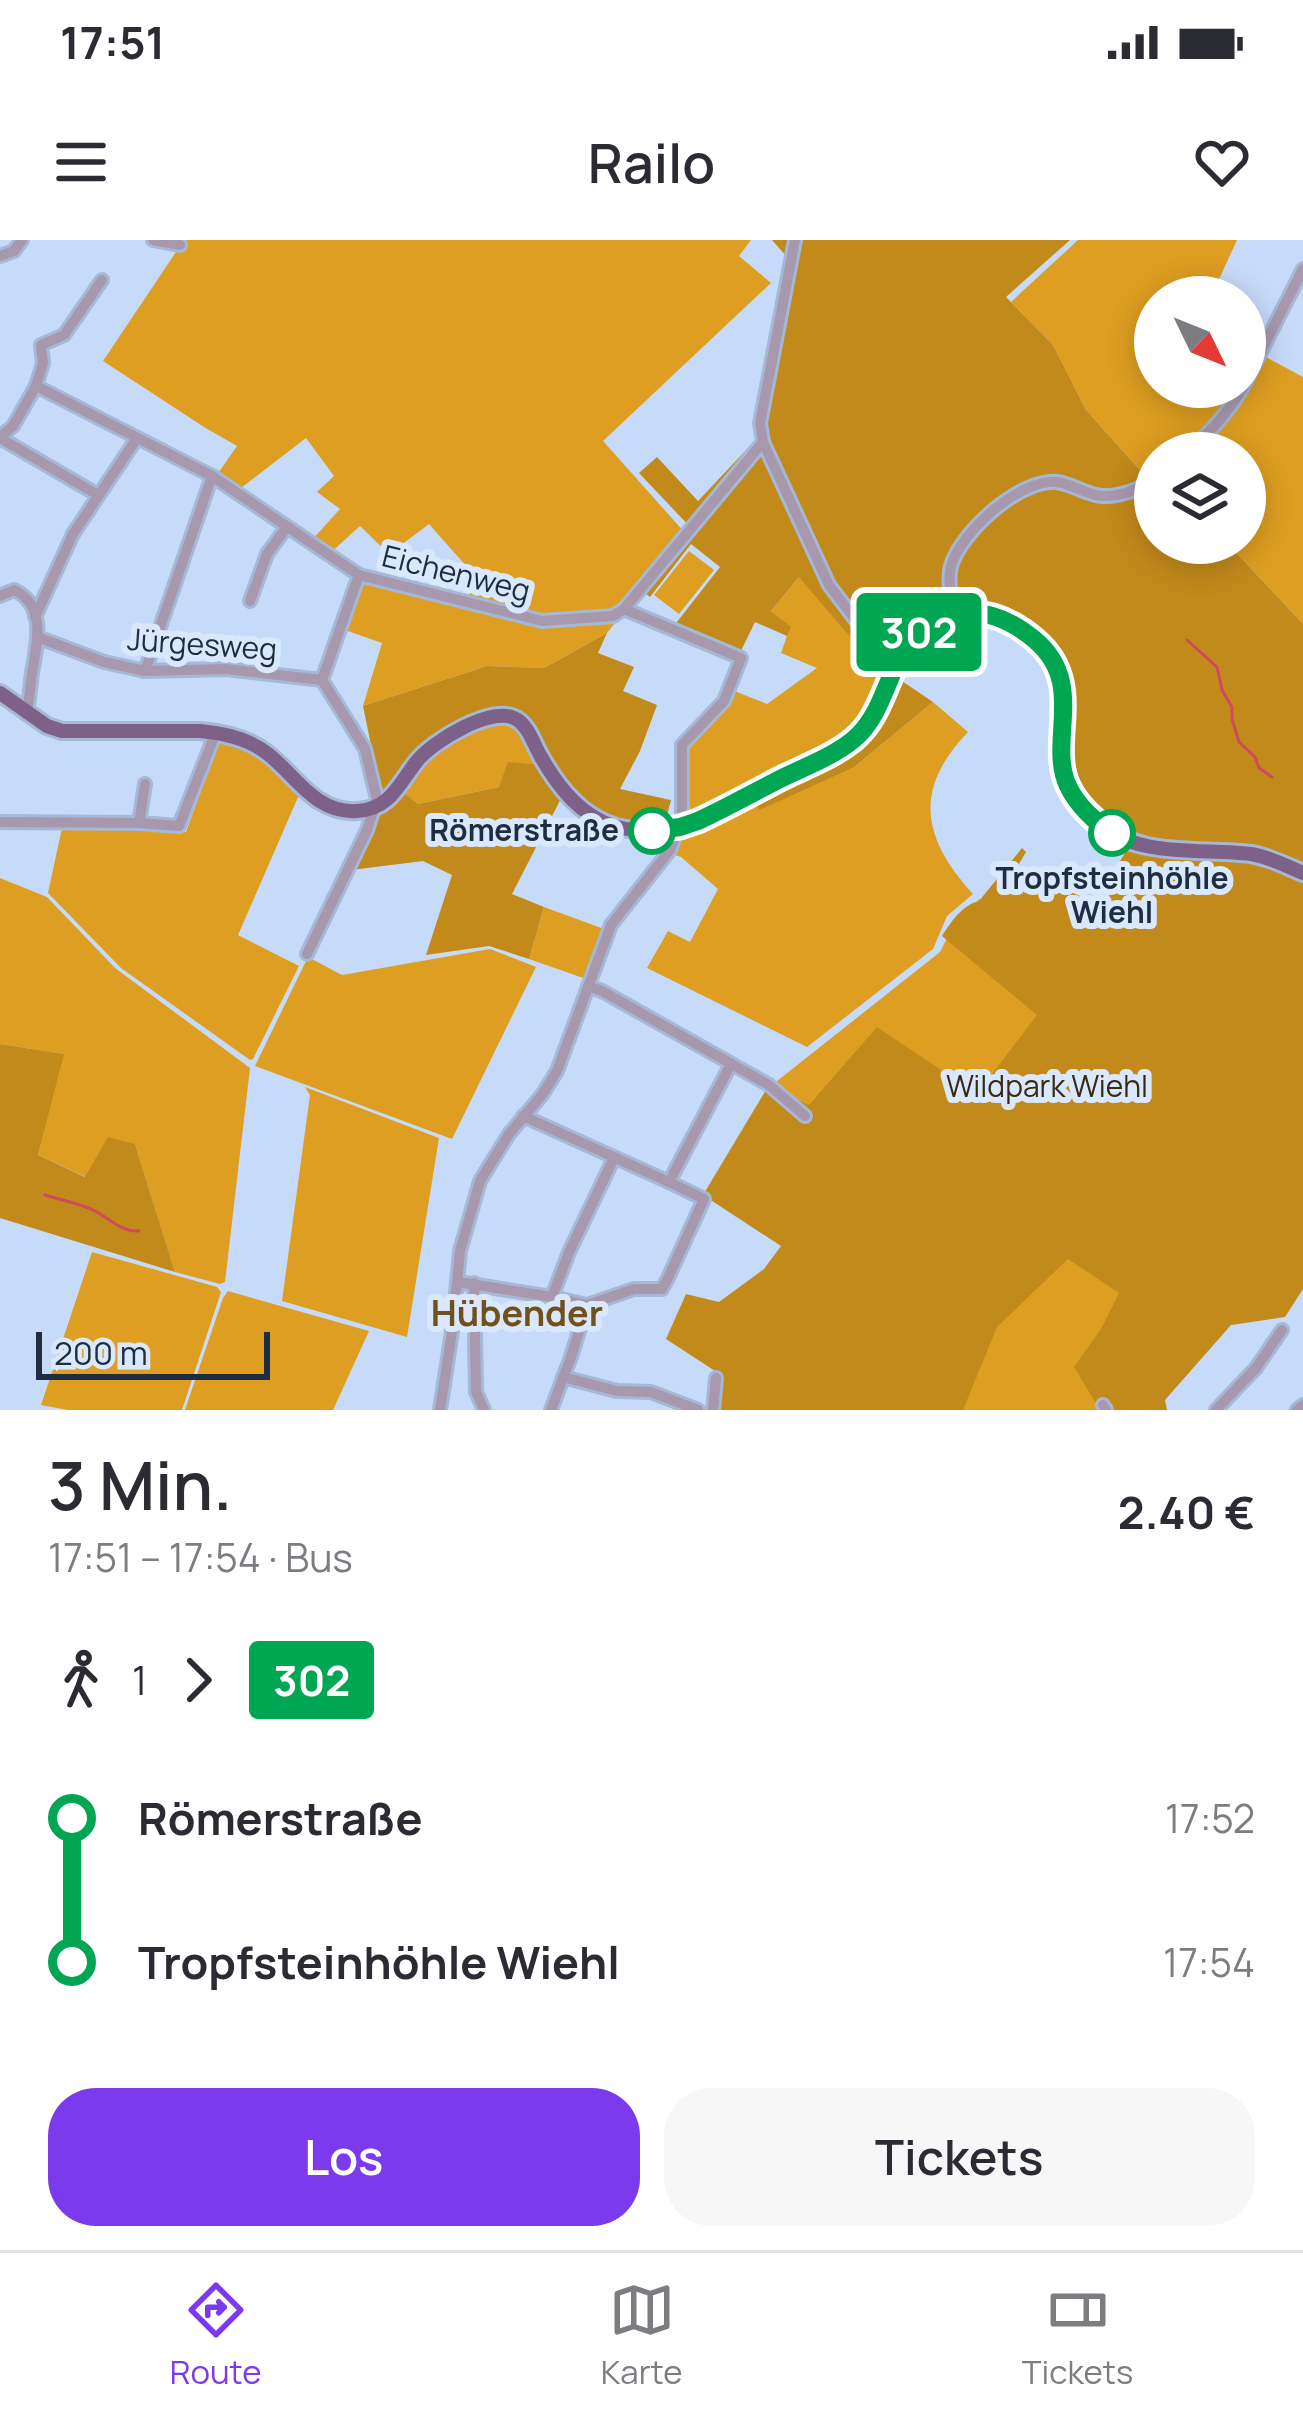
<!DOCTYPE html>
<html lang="de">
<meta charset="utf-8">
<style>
:root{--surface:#fff;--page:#f7f7f7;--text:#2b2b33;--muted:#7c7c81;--line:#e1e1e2;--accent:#7c3aed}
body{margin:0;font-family:Manrope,sans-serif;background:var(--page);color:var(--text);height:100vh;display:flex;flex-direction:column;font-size:45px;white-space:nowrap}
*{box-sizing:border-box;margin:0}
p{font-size:39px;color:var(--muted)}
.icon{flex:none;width:66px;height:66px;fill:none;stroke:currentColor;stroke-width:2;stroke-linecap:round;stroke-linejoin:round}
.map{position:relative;height:1170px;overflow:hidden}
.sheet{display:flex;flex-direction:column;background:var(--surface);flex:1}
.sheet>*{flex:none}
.badge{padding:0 24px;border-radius:9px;font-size:42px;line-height:78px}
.needle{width:78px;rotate:133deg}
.tools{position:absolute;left:1134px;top:36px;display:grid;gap:24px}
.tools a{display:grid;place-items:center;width:132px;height:132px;border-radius:50%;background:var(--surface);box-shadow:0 6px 30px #0003;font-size:60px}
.scale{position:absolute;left:36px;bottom:30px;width:234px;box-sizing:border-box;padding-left:12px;border:6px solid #1f2d40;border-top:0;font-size:33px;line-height:42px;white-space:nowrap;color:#1f2d40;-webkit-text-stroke:9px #dae8fd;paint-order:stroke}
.map>.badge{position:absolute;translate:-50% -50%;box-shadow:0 0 0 6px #fff}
.legs{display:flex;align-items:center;gap:18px;height:132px;padding:0 48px;font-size:39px}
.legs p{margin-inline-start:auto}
.overview{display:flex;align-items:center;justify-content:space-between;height:204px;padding:0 48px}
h1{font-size:66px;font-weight:600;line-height:90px}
.action{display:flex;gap:24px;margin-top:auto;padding:24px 48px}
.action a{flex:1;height:138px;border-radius:48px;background:var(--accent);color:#fff;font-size:48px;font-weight:600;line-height:138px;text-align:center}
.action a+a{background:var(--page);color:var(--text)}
ul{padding:0 48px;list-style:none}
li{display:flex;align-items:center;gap:42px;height:144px;font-size:45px}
li i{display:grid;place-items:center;width:18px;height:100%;margin:0 15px;background:currentColor}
li i::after{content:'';width:30px;height:30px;margin:-15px;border:9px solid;border-radius:50%;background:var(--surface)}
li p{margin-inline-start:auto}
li:first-child i{background:linear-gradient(#0000 50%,currentColor 0)}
li:last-child i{background:linear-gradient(currentColor 50%,#0000 0)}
.status{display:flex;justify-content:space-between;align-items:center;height:84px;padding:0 60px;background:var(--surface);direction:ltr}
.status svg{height:33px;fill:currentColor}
header{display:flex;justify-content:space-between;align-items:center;height:156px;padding:0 48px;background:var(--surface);font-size:54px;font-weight:600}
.dock{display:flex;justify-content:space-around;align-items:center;height:168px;border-top:3px solid var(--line);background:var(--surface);font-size:33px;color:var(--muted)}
.dock a{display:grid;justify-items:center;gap:6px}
.dock .current{color:var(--accent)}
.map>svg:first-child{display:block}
.green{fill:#de9e21}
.forest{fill:#c28a1b}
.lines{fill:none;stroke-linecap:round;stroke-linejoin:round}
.stream{stroke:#cf4b59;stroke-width:3}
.minor-casing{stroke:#a5b8d5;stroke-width:16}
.major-casing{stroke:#a5b8d5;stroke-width:20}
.minor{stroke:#a898ae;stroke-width:10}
.major{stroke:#7e6188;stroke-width:14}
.line-1-casing{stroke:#fff;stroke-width:27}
.line-1{stroke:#00a651;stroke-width:18}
.stop-1-dot{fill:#fff;stroke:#00a651;stroke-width:6}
.labels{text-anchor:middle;stroke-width:12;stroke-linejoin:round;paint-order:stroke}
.street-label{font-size:30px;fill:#1f2d40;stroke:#dae8fd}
.stop-label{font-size:30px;font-weight:bold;fill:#1f2d40;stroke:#dae8fd;text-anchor:end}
.park-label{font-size:30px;fill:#372914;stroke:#dae8fd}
.quarter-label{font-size:36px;font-weight:bold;fill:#70511c;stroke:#dae8fd}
</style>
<div class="status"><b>17:51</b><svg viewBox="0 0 49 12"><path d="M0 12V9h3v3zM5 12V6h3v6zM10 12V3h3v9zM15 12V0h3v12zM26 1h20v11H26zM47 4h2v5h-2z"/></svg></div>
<header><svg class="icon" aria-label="menu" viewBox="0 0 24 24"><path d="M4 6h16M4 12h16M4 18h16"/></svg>Railo<svg class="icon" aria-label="heart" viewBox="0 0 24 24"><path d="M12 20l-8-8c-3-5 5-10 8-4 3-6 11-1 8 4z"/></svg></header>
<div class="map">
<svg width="1303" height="1170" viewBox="0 0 1303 1170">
<rect width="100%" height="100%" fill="#c6dbfa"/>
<g class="green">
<path d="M184,0h567l-12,16 32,27 -168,158 83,93 -79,99 -63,35 -57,-2 -124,40 19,-63 -37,-13 16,-47 99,18 22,-17 -53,-60 -40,30 -29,-28 -32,29 -17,-14 29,-32 -23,-17 17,-16 -28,-38 -65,50 -22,-16 18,-26 -33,-19 -101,-66z"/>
<path d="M1078,0h159l-26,57h-56v90h62l4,8 10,5 -27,33 -25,20h-24v20l-7,6 -62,-69 -33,-65 -42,-43z"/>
<path d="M1264,116l39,21v247l-76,-81h18v-90h-54z"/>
<path d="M689,311l25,19 -35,44 -25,-19z"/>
<path d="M800,336l50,61 9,-7 29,37c-16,39 -21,56 -56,83l-141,68 -4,-5 -3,-67 48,-56 35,14 50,-36 -36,-15 9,-26 -19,-16z"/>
<path d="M933,462l35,30c-56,58 -45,107 5,162l-26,22 -14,33 -126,98 -160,-79 21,-37 22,11 28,-53 -37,-32 -9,-3 11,-24 70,-30 6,9 94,-41z"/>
<path d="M492,480l24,5 24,40 -41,22 -81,17 -15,-12c27,-48 42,-49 89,-72z"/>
<path d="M220,499c37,13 55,25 79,56l-61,140 61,31 -46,93 -3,1 -129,-92 -73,-75 14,-65 124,4z"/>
<path d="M0,638l47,19 68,71 135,100 -25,214 -5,2 -45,-12 -40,-128 -49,33 -48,-22 25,-101 -63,-10z"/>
<path d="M1187,639l-85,531h-151l-139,-303 -40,-22 168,-133 8,-16 31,-37 105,56z"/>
<path d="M544,667l60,22 -18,50 -57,-20z"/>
<path d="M490,709l46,18 -84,172 -197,-73 53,-109 34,18z"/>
<path d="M305,847l134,51 -32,199 -125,-36 28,-206z"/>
<path d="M92,1012l125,35 4,5 -39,118h-114l-27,-5z"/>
<path d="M228,1051l141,40 -36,79h-148l38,-112z"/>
</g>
<g class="forest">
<path d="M772,0h298l-64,57 47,48 33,65 62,69 -8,6 -38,9 -46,-15 -46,16 -64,71 -2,38 -31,19 -14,-24 -49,38 -51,-60 -28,34 20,16 -4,9 -32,-14 -16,33 -66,-28 47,-60 -29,-23 -41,53 -8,-6 50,-62 -53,-56 18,-16 41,44 68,-72 31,-161z"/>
<path d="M1155,243v60h72l76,81v243c-18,-6 -36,-12 -54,-16 -48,-9 -100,-4 -143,-34 -63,-45 -16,-115 -57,-169 -2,-2 -10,-12 -12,-14 -15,-9 -60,-21 -79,-27l-7,-24 3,-20 25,-37 32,-27 45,-15 46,15z"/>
<path d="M607,393l-9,20 36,14 -11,24 34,14 -17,46 -20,38 51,11 -4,15c-58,15 -57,3 -99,-30l-56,109 32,13 -15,52 -40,-13 -63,9 26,-80 -29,-14 -72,9 26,-59 26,-19 15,12 81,-17 9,-25 32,3 -28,-52 -54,14 -76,72 -19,-93 124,-40 57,2z"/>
<path d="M896,437l37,25 -80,66 -94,42 -6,-10c31,-15 91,-37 113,-61 16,-17 22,-41 30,-62z"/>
<path d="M1022,608l4,4 -16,27 15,14 19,-19 57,35 9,-15 -22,-13 6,-13 18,7 14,-24 141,13 36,15v410l-18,28 -54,8 -66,75 2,10h-67l-26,-43 27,-38 18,-36 -51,-34 -71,68 -34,83h-257l9,-39 -49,-32 20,-45 33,8 45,-33 17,-23 -78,-51 66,-110 40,20 68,-78 100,67 60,-79 -95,-79c9,-14 20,-31 37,-35z"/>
<path d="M0,804l64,10 -26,101 47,22 23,-40 27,7 40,128 -175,-54z"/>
</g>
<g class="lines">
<g class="stream">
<path d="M1187,400l30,27 5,23 10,17v12l7,23 16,15 4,11 13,9"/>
<path d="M45,955c15,5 35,8 50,16 14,7 26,21 44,20"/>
</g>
<g class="minor-casing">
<g id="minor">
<path d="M153,0l27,5"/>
<path d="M795,0l-35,183 3,19 66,143 63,83"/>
<path d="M0,16l14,-5 8,-11"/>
<path d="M1245,143l58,-114"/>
<path d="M36,146l7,-23 -2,-18 23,-10 38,-55"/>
<path d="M0,197l13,-11 23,-40 176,90 147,99 183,46 71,-5 11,-7 139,-167"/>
<path d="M0,198l98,57"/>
<path d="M1186,213c23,-19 42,-40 57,-66"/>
<path d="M0,356l14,-6c33,15 23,54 18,83 -2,13 -2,27 -6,41"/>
<path d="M250,361l17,-47 19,-26"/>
<path d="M954,373c-2,-15 -7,-31 -3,-47 10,-34 68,-87 106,-84 15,2 30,13 45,14 17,1 40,-7 53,-18"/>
<path d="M35,377l38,-83 64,-96"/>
<path d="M40,398l64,24 41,9 81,-2 96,11 43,69 12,50 -10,31 -60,124"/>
<path d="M145,431l67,-195"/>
<path d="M322,440l37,-105"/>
<path d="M0,582l139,1 6,-39"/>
<path d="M139,583l40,3 37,-94"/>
<path d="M588,746l14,5 167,94 36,31"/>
<path d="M523,876l146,66"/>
<path d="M458,1042l94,15 17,-45 45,-94"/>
<path d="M474,1043l2,109 8,18"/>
<path d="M552,1057l35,8"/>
<path d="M563,1137l54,14 34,1 47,18"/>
<path d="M1103,1165l3,5"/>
<path d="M440,1170l13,-85 7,-74 20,-70 29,-47 33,-39 15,-24 54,-146 59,-75 12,-34v-71l42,-44 17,-43 -117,-49"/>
<path d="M551,1170l20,-53 16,-52 47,-16h28l6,-11 36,-79 -35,-17 62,-118"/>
<path d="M713,1170l3,-32"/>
<path d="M1216,1170l40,-42 26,-38"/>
<path d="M1297,1170l6,-5"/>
</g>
</g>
<g class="major-casing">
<path id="major" d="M0,453l47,33 15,5h138c24,2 48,7 68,23 28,22 48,60 89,57 33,-1 43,-29 60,-50 16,-20 73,-54 97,-43 14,6 19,25 26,37 38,69 83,90 159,66l149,-77c36,-31 37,-84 74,-115 20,-16 43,-20 68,-14 55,13 75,61 74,112 0,18 -4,37 2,55 5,15 22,33 34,43 40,33 103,23 151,29 19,3 35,12 52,19"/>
</g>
<use href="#minor" class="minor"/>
<use href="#major" class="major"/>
</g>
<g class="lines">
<g class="line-1-casing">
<path id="line-1" d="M652,591l28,-4 18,-6c28,-13 55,-28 82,-42 24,-12 52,-22 73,-39 47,-38 31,-125 116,-127 25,-1 47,11 66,27 52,44 12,101 33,146 9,19 27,36 44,47"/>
</g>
<use href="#line-1" class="line-1"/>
</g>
<g class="stop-1-dot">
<circle cx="652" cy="591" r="21"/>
<circle cx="1112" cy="593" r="21"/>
</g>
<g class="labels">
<g class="street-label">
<text transform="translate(456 334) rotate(14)" y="10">Eichenweg</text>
<text transform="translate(202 405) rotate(4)" y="10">Jürgesweg</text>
</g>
<g class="stop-label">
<text x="619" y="601">Römerstraße</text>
<text x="1112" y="649" text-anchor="middle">Tropfsteinhöhle<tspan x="1112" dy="34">Wiehl</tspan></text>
</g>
<g class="park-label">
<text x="1047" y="857">Wildpark Wiehl</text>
</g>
<g class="quarter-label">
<text x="517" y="1086">Hübender</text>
</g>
</g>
</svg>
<div class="tools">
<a><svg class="needle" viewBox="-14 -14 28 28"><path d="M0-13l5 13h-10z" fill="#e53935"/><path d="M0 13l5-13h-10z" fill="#7c7c81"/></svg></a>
<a><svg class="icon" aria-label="layers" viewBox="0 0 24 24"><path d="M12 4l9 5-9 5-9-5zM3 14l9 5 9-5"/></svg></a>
</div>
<div class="scale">200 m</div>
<b class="badge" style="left:919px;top:392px;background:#00a651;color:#fff">302</b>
</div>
<section class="sheet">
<div class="overview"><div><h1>3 Min.</h1><p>17:51 – 17:54 · Bus</p></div><b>2.40 €</b></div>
<div class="legs"><svg class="icon" aria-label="walk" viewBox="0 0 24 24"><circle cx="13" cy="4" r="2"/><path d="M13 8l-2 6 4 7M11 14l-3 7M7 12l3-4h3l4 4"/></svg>1<svg class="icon" aria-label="forward" viewBox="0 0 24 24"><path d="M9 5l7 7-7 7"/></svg><b class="badge" style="background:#00a651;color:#fff">302</b></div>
<ul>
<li><i style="color:#00a651"></i><b>Römerstraße</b><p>17:52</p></li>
<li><i style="color:#00a651"></i><b>Tropfsteinhöhle Wiehl</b><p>17:54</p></li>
</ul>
<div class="action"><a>Los</a><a>Tickets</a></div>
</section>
<nav class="dock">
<a class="current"><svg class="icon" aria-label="directions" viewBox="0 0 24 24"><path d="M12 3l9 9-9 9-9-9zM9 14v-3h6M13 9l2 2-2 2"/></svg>Route</a>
<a><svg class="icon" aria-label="map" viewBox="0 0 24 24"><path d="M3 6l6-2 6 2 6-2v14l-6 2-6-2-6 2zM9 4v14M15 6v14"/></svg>Karte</a>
<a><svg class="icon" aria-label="tickets" viewBox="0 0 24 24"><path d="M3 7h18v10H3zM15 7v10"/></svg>Tickets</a>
</nav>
